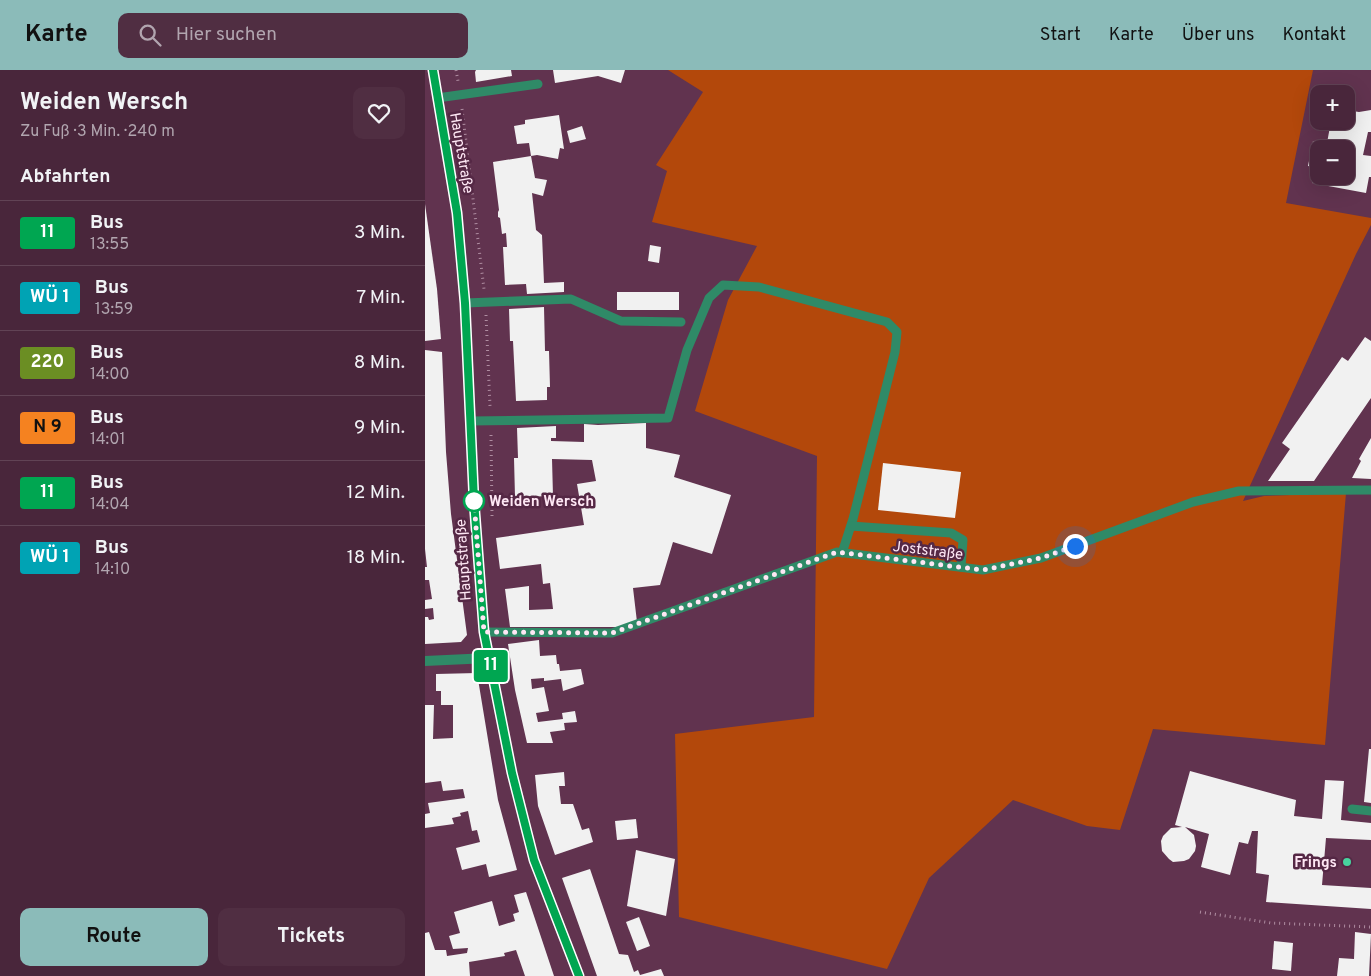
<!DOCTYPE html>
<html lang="de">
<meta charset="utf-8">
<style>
:root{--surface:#49263b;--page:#502e42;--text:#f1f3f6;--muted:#b1a5af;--line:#614355;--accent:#8bbbb9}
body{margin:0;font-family:Overpass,sans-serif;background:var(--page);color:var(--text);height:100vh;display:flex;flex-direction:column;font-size:19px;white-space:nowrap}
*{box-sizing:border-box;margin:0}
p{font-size:16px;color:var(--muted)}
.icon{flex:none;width:28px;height:28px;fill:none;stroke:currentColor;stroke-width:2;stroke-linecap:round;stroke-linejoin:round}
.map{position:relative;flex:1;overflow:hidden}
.drawer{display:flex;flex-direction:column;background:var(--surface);width:425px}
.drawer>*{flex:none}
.badge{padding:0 10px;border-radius:4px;font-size:18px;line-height:32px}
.tools{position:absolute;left:885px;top:15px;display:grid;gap:10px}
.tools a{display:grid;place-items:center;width:45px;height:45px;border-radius:10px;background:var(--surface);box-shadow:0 5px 20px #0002,0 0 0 1px var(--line);font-size:25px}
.you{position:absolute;width:25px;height:25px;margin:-12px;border:4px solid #fff;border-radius:50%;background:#1a73e8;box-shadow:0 0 0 8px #1a73e833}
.map>.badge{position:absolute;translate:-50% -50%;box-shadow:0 0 0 2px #fff}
h2{padding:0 20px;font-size:19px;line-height:45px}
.round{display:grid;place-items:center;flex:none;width:52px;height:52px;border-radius:10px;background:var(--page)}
.head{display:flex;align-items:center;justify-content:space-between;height:85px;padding:0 20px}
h1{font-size:24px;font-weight:700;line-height:38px}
.primary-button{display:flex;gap:10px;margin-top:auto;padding:10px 20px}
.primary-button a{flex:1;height:58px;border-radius:10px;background:var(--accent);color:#111;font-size:20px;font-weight:700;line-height:58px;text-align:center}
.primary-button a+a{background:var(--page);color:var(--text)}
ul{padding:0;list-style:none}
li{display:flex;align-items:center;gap:15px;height:65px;padding:0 20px;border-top:1px solid var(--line)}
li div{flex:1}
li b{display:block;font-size:19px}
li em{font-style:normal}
li .badge{min-width:55px;font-weight:700;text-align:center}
header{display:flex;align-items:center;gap:30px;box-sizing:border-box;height:70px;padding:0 25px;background:var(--accent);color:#111}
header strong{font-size:24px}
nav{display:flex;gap:28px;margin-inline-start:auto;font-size:18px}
.search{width:350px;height:45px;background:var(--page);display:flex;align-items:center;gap:12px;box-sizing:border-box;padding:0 18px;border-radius:10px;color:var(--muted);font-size:19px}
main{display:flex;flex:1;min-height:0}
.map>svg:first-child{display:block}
.green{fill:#b3480b}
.building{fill:#f1f1f1;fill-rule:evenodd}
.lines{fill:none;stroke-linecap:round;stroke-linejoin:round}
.path{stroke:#af8da1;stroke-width:3;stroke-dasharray:1 4;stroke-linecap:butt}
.lane{stroke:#2f8a67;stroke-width:9}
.street{stroke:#2f8a67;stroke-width:10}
.secondary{stroke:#35aa7e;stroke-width:10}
.line-casing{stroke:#fff;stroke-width:11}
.line{stroke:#00a651;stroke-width:8}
.walk{stroke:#fee7f4;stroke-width:5;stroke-dasharray:0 9}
.stop-dot{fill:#fff;stroke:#00a651;stroke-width:2.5}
.poi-dot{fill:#47d49e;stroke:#552845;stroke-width:2}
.labels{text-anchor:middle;stroke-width:5;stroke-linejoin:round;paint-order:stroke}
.street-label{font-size:15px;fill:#fee7f4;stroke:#552845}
.stop-label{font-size:15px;font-weight:bold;fill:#fee7f4;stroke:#552845;text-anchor:start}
.poi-label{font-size:15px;font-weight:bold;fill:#fee7f4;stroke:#552845;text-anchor:end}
</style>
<header>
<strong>Karte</strong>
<div class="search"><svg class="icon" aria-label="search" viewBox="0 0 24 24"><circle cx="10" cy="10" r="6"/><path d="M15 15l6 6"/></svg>Hier suchen</div>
<nav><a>Start</a><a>Karte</a><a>Über uns</a><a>Kontakt</a></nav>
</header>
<main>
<section class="drawer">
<div class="head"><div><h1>Weiden Wersch</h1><p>Zu Fuß · 3 Min. · 240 m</p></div><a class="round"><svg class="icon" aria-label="heart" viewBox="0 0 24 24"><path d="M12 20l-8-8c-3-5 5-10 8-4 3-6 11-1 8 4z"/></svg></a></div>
<h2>Abfahrten</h2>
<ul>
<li><span class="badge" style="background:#00a651;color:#fff">11</span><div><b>Bus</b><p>13:55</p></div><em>3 Min.</em></li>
<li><span class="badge" style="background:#00a3b4;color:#fff">WÜ 1</span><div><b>Bus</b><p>13:59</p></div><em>7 Min.</em></li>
<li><span class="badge" style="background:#6b8e23;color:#fff">220</span><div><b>Bus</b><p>14:00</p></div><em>8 Min.</em></li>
<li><span class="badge" style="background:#f58220;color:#111">N 9</span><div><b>Bus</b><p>14:01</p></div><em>9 Min.</em></li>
<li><span class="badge" style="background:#00a651;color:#fff">11</span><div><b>Bus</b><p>14:04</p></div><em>12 Min.</em></li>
<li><span class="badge" style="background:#00a3b4;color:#fff">WÜ 1</span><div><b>Bus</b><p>14:10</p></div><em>18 Min.</em></li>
</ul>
<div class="primary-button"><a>Route</a><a>Tickets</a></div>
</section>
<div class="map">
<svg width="946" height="906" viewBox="0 0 946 906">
<rect width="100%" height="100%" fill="#61334f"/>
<path class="green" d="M243,0h645l-27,133 85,15v7l-15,29 -113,247 21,-5 82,-3 -21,252 -172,-16 -33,101 -33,-4 -74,-26 -84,78 -42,91 -208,-52 -4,-183 139,-17 3,-261 -122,-45 33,-111 29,-54 -105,-24 15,-51 -11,-6 47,-73z"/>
<g class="building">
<path d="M51,0h35l1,6 -36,6 -1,-10z"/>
<path d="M128,0h72l-4,13 -23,-7 -43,7z"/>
<path d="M921,40l13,2 12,-2v22h-3l-5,23 8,1v21h-2l-3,16 -54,-10 3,-16 -7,-1 5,-25 14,2 4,-22h15zM894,79h27v27h-27z"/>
<path d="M134,45l5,34 -4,-1 -2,11 -21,-4 -6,1 4,22 12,2 -4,16 -11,-3 4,37 6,5 2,48 20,-1v10l-37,2 -1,-10 -21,1 -2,-38h4l-1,-14 -4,1 -2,-16 -2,-1v-5l1,-2 -6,-48 38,-6 -2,-13 -12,1 -3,-18 11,-2v-4z"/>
<path d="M157,56l4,13 -16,4 -3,-12z"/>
<path d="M0,134l12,85 4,50 -16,2z"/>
<path d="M225,175l11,2 -2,16 -11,-2z"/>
<rect x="192" y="222" width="62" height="18"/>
<path d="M119,237l1,44h4l1,36h-3v13l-31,1 -3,-60h-3l-1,-32z"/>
<path d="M940,267l6,4v57l-57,83h-46l22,-32 -8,-6 60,-86 6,4z"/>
<path d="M0,280l17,2 4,100 5,62 16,121 -6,7 -36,2v-27h3l1,3 5,-1 -1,-11 -8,1v-9l7,-1 -3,-19h-4v-13h2l-2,-18z"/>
<path d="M221,353v25l34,7 -6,22 57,18 -19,59 -39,-12 -13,43 -27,3 4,34 -19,5h-108l-5,-38 24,-3v24l24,-1 -3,-26 -7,1 -2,-20 -41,5 -4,-31 88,-13 -7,-41 19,-3 -4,-21 -40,-1 1,37 -38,1 -1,-39h4l-1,-30 39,-2v12h-5v3l33,1v-18l14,1z"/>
<path d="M946,368v41l-19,-1 9,-17 -2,-2z"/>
<path d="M458,393l78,9 -6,46 -77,-8z"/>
<path d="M114,570l1,16 16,-1 1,9h2l1,7 21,-2 3,15 -21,7 -2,-12 -17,2v-3l-13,1 1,10 12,-2 5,24 -13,2 2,9 25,-3 -1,-6 13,-2 2,11 -13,1 1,7 -15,2 3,11h-26l-12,-53 -7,-46z"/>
<path d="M52,603l21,127 19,70 -28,7 -3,-13 -24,6 -6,-22 24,-6 -3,-12 -5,1 -4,-20 -8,2 1,3 -9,2 2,6 -29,4v-14l5,-1 -2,-10 37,-5 -2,-9 -20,2 -2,-10 -16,2v-78h9l-1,34 20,-1v-33h-12v-14h-5v-17z"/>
<path d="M944,679h2v54l-7,-1z"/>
<path d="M765,701l106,29 -2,16 28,3 3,-39 19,1 -3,39 30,3v17l-45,-2 -4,47 49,3v21l-105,-7 3,-27 -13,-2 2,-42h-6l-4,13 -9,-2 -9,33 -29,-8 8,-33 -24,-7 9,8 2,11 -1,5 -6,8 -5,2 -11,1 -4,-3 -7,-8 -1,-10 2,-5 8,-8 11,-1 -7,-2z"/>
<path d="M139,702l1,14h-6l2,18h12l9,26 7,-2 4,14 -38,13 -17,-49 -3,-31z"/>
<path d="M211,749l2,19 -21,2 -2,-19z"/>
<path d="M211,780l39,9 -9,57 -39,-10z"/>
<path d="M165,799l29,85 9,1 6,17 4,-2 2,5 21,-6 3,7h-67l-35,-98z"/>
<path d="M101,822l28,84h-29l-9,-26 -12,3 1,3 -36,6 1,14h-45v-43l4,-1 6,18h11l1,6 20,-3 1,-5 -15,1 -4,-13 11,-3 -6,-21 38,-11 7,25 16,-5 -2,-7 6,-2 -5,-17z"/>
<path d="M214,847l11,29 -13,5 -11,-29z"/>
<path d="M930,862l16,2 -2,42h-32l2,-18 15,1z"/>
<path d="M849,871l19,2 -2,28 -19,-2z"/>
</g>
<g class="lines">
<g class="path">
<path d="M31,0l2,11"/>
<path d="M37,39l22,180"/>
<path d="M61,245l4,91"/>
<path d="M66,365l1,81"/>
<path d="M775,842l71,11 100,4"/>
</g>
<g class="lane">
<path d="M12,28l101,-14"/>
<path d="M40,233l106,-4 50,22 60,1"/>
<path d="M45,351l198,-3 19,-68 22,-52 14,-13 36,2 128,35 10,10 -2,20 -42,167 -11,34"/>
<path d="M426,456l100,7 12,7 -2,27"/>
<path d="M59,562l128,1 225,-81 146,18 58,-12 152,-56 46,-11 132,-1"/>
<path d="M927,739l19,2"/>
</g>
<path class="street" d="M0,591l64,-3"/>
<path class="secondary" d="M8,0l24,143 8,90 9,198 10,131 28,141 22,87 45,116"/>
</g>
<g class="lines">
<g class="line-casing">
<path id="line" d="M8,0l24,143 8,90 9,198 10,131 28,141 22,87 45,116"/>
</g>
<use href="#line" class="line"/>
<path class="walk" d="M49,431l10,131 128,1 225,-81 146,18 58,-12 34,-12"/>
</g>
<circle class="stop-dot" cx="49" cy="431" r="10"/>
<circle class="poi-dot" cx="922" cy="792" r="5"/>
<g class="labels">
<g class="street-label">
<text transform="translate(37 83) rotate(80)" y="5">Hauptstraße</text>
<text transform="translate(503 480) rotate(7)" y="5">Joststraße</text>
<text transform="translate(38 490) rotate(-94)" y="5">Hauptstraße</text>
</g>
<g class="stop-label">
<text x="64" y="436">Weiden Wersch</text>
</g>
<g class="poi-label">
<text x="912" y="797">Frings</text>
</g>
</g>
</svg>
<div class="tools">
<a>+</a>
<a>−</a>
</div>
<div class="you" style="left:650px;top:476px"></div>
<b class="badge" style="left:66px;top:596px;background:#00a651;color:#fff">11</b>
</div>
</main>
